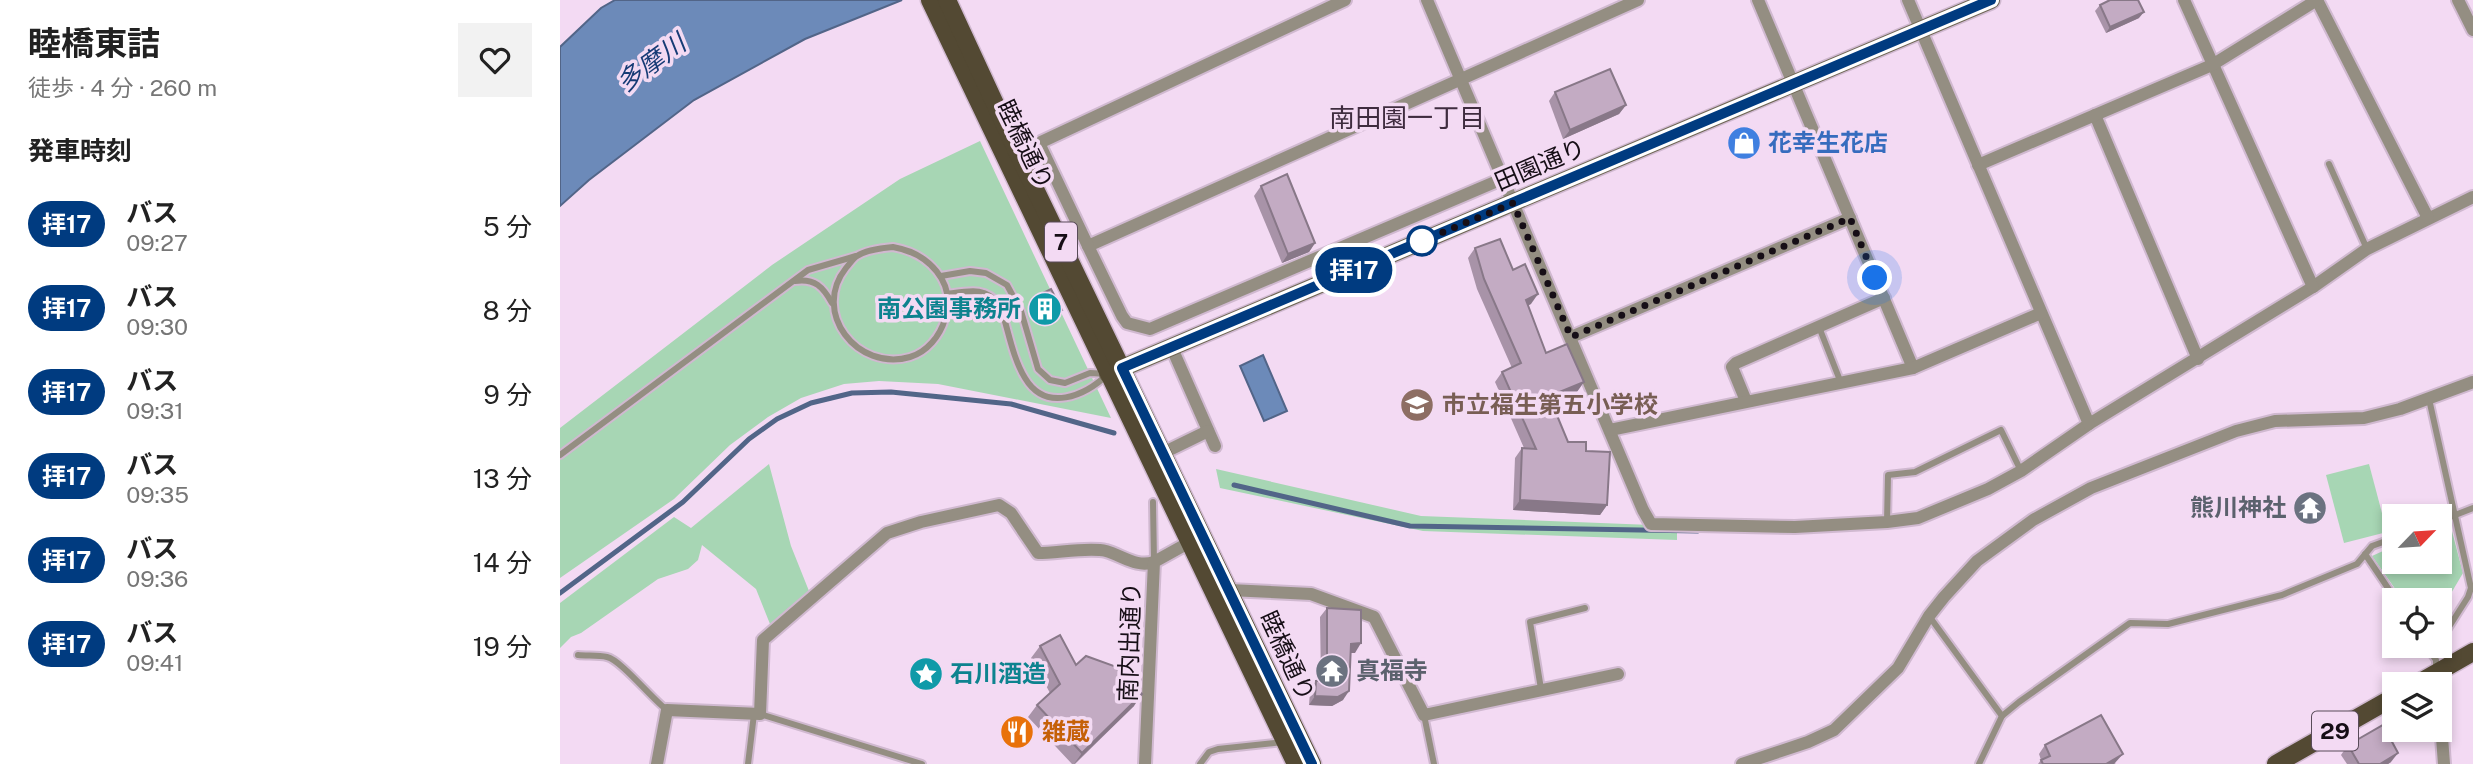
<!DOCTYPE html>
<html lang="ja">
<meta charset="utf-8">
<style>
:root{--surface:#fff;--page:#f2f2f2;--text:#222;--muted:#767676}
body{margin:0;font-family:"Public Sans","Noto Sans JP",sans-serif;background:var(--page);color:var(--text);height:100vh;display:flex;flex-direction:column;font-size:26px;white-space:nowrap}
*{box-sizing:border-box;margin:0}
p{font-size:23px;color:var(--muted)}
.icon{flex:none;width:38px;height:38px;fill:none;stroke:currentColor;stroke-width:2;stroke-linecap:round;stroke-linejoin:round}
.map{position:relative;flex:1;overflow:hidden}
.side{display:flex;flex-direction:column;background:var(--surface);width:560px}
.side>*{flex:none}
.badge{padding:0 14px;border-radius:23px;font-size:24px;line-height:46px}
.needle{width:46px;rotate:65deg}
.buttons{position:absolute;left:1822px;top:504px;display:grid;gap:14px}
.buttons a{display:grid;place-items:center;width:70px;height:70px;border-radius:0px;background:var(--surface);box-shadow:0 4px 10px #0003;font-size:35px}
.you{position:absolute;width:35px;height:35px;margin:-18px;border:5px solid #fff;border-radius:50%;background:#1a73e8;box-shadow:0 0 0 10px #1a73e833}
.map>.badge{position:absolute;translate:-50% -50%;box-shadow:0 0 0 4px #fff}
h2{padding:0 28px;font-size:26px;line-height:63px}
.round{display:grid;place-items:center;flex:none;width:74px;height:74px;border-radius:0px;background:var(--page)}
.headline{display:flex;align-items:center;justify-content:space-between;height:119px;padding:0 28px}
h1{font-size:33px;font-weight:700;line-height:52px}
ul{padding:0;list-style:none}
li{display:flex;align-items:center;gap:21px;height:84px;padding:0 28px}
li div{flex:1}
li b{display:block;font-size:26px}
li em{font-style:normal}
li .badge{min-width:77px;font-weight:700;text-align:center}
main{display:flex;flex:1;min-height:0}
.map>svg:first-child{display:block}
.green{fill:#a7d6b4}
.water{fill:#6c8ab9;stroke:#526588;stroke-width:2}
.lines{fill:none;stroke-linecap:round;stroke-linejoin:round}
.stream{stroke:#526588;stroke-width:5}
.lane-casing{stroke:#d0b9d0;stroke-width:10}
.street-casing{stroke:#d0b9d0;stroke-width:16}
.secondary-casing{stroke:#d0b9d0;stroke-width:21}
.primary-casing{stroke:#d0b9d0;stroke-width:21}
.lane{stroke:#948e82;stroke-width:6}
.street{stroke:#948e82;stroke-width:12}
.secondary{stroke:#6e6554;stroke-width:18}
.primary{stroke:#534933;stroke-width:18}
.wall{fill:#a893a8}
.shaded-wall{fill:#887888}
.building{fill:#c3abc3;stroke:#887888;stroke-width:2}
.line-casing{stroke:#fff;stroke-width:16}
.line{stroke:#003b80;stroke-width:10}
.walk{stroke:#160e16;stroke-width:7;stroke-dasharray:0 12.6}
.stop-dot{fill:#fff;stroke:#003b80;stroke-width:3.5}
.labels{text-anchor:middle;stroke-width:7;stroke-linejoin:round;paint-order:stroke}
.shield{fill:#f3daf3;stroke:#584b58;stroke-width:2}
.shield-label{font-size:23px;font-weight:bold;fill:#160e16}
.shop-label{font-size:24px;font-weight:bold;fill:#366cbe;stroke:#f3daf3;text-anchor:start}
.street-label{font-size:24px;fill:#160e16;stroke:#f3daf3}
.culture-label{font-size:24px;font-weight:bold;fill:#0d838f;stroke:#f3daf3;text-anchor:end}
.education-label{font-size:24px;font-weight:bold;fill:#785e54;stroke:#f3daf3;text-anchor:start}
.worship-label{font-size:24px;font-weight:bold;fill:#5b616d;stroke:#f3daf3;text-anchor:end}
.food-label{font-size:24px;font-weight:bold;fill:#c56008;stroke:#f3daf3;text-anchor:start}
.water-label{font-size:26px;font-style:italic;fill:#163b75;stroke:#f3daf3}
.neighbourhood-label{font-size:26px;fill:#3f2c3f;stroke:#f3daf3}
</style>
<main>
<section class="side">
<div class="headline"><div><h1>睦橋東詰</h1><p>徒歩 · 4 分 · 260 m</p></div><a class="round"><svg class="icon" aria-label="heart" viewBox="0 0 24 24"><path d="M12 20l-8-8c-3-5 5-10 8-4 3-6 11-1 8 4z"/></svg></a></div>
<h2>発車時刻</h2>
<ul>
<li><span class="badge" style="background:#003b80;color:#fff">拝17</span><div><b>バス</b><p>09:27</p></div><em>5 分</em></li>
<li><span class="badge" style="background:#003b80;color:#fff">拝17</span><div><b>バス</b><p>09:30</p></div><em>8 分</em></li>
<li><span class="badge" style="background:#003b80;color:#fff">拝17</span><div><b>バス</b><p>09:31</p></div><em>9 分</em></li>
<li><span class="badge" style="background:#003b80;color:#fff">拝17</span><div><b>バス</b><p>09:35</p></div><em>13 分</em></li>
<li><span class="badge" style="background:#003b80;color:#fff">拝17</span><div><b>バス</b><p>09:36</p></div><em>14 分</em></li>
<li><span class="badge" style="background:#003b80;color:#fff">拝17</span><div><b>バス</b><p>09:41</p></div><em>19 分</em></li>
</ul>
</section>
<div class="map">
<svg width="1913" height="764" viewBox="0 0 1913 764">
<rect width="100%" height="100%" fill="#f3daf3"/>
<g class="green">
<path d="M420,141l131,277 -173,-34 -59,-3 -35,3 -43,14 -33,19 -38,28 -56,54 -114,79v-150l212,-163 128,-86z"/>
<path d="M209,464l22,82 18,45 -39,33 -14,-35 -54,-44 -4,15 -10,9 -30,10 -77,54 -10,4 -11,11v-45l114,-86 17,11z"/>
<path d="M1809,464l18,68 -43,11 -18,-68z"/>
<path d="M656,469l205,47 256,10v14l-254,-9 -203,-43z"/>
<path d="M1889,520l14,53 -23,39v-12h-37l-31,-44 22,-10v16h46v-38z"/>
</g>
<g class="water">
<path d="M55,0h287l-97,39 -111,61 -105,80 -29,26v-159l41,-39z"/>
<path d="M703,355l24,56 -23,10 -24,-55z"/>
</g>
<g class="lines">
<g class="stream">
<path d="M674,485l176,41 288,5"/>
<path d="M0,593l123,-91 66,-63 28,-20 34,-16 41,-10 39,-1 120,12 103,29"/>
</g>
<g class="lane-casing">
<g id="lane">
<path d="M1769,164l38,85"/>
<path d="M333,247c35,6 64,35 52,72 -5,17 -18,33 -35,38 -53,15 -99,-45 -64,-89 3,-3 7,-10 11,-12 9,-6 25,-8 36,-9z"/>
<path d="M381,276l29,-5 16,2 21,12 14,26 17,58 12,11 15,3 25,-10 18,1c-23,22 -62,39 -83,4 -13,-21 -17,-50 -25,-73 -15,-19 -31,-14 -53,-11"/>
<path d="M235,281c20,-3 28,6 37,22"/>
<path d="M1259,327l22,56"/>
<path d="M1869,399l42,189 -3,9 -28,44"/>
<path d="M0,455l248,-185 48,-14"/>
<path d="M593,502l1,60"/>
<path d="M1880,521l33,-13"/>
<path d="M1327,522l1,-47 27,-3 86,-42 20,41"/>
<path d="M1805,554l31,46"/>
<path d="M1369,616l73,100"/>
<path d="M1866,646l10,14v9"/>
<path d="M18,655c9,1 20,0 29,2 14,3 45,42 60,53"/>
<path d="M981,689l-11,-67 55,-14"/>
<path d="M200,714l162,50"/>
<path d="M864,715l10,49"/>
<path d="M188,764l6,-50"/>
<path d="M640,764l9,-12 9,-3 65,-7"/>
<path d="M1419,764l23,-48 17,-14 111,-79 38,1 114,-29 75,-31 15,-18 22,-8"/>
</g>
</g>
<g class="street-casing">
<g id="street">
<path d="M867,0l216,510 8,14 144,3 92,-5 31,-4 70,-29 33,-18 68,-47 224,-137 54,-38 106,-52"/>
<path d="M1198,0l155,368"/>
<path d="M1348,0l181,424"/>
<path d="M1624,0l129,287"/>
<path d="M1757,0l111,218"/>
<path d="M1898,0l15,30"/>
<path d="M1535,115l103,244"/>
<path d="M1418,165l234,-100 105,-65"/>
<path d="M942,179l-352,150 -23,-6 -5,-7 -34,-70 550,-246"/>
<path d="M528,246l-49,-103 306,-143"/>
<path d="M1011,337l279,-119"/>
<path d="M611,346l44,100"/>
<path d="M1186,401l-14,-34 4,-4 148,-65"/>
<path d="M1050,430l303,-62 128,-55"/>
<path d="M603,453l45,-22"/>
<path d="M669,590l82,4 63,23 50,98 194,-41"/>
<path d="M1880,710l4,54"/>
<path d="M97,764l10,-54 93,4 3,-74 124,-107 34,-11 78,-17 12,8 27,40c19,0 51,-6 68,-2 17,5 31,17 48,11"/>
<path d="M585,764l9,-202 36,-20"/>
<path d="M1182,764l66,-22 26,-12 64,-62 31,-52 15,-19 33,-36 56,-41 58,-32 145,-57 39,-10 89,-3 36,-9 73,-27"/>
</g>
</g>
<g class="secondary-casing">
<path id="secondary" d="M548,374l883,-374"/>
</g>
<g class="primary-casing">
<g id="primary">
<path d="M370,0l366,764"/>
<path d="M387,0l75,162 290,602"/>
<path d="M1857,684l56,-32"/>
<path d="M1716,764l118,-67"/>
</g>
</g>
<use href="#lane" class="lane"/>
<use href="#street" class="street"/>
<use href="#secondary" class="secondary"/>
<use href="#primary" class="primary"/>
</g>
<g class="wall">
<path d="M1540,5l39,13 -33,15 -11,-22z"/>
<path d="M995,92l71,13 -7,9 -56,25 -14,-38z"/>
<path d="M701,186l54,57 -6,9 -27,11 -28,-67z"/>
<path d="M915,248l38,22 18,34 -3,1 18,48 31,39 -26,11 17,39 18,9 21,54 -7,10 -87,-5 2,-52 7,-10h2l-29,-66 7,-10 10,-4 -35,-79 -9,-31z"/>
<path d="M477,296l25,14 -5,6 -14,8 -11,-21z"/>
<path d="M767,608l28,45h-5l-7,47 -11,6 -23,-1 1,-14 6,-10h5l-1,-64z"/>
<path d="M480,646l36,19 58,41 -59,58h-3l-44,-47 9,-12 13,-12 -19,-35z"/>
<path d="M1485,745l71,18 -2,1h-76l3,-4 -2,-6z"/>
<path d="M1788,745l43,17 -3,2h-41l-6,-9z"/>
</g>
<g class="shaded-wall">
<path d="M1584,12l-5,6 -33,15 4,-6z"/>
<path d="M1066,105l-7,9 -56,25 7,-9z"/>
<path d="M755,243l-6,9 -27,11 6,-9z"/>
<path d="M978,294l-7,10 -12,6 7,-10z"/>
<path d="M502,310l-5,6 -14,8 5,-7z"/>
<path d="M1024,382l-7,10 -25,10 -5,8 5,-15z"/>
<path d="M960,500l87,5 -7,10 -87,-5z"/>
<path d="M801,643l-6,10h-11l7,-9z"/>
<path d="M789,691l-6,9 -11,6 -23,-1 6,-9z"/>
<path d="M582,694l-8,12 -60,58 8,-11z"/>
<path d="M1838,753l-7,9 -3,2h-8z"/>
<path d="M1563,754l-9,10h-8z"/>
</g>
<g class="building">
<path d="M1550,0h28l6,12 -34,15 -10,-22z"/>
<path d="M1050,69l16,36 -56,25 -15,-38z"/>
<path d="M727,174l28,69 -27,11 -27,-68z"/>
<path d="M940,239l13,31 12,-6 13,30 -12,6 20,53 21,-9 17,38 -32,13 2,5 -3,1 17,41h18v9l24,1 -3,53 -87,-5 2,-52 14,1 -34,-77 19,-9 -37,-84 -9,-31z"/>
<path d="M491,289l11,21 -14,7 -11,-21z"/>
<path d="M767,608l34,2v33l-10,1 -2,47 -11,6 -23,-1 1,-15 11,-1z"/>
<path d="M500,635l16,30 10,-9 28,10 28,28 -60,59 -45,-48 23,-21 -20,-38z"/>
<path d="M1541,715l22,39 -17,10h-63l-2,-4 9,-4 -5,-11z"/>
<path d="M1823,725l15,28 -18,11h-21l-11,-19z"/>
</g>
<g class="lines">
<g class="line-casing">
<path id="line" d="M752,764l-190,-396 869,-368"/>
</g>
<use href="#line" class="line"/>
<path class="walk" d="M862,241l-7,3 98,-41 58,134 279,-119 25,60"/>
</g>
<defs>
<g id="shop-disc" transform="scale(1.75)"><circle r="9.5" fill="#3f7fe0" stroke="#f3daf3"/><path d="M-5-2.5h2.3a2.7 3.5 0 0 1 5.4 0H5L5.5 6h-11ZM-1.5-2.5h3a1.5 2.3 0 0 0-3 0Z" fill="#fff"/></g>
<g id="building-disc" transform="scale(1.75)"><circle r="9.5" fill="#0f9aa8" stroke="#f3daf3"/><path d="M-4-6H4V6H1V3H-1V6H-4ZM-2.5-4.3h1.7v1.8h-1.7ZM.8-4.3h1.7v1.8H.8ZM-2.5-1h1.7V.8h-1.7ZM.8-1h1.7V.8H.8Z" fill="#fff"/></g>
<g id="school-disc" transform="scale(1.75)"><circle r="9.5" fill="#8d6e63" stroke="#f3daf3"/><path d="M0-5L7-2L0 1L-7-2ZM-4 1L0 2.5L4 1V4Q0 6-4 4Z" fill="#fff"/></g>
<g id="temple-disc" transform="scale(1.75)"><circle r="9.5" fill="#6b7280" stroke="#f3daf3"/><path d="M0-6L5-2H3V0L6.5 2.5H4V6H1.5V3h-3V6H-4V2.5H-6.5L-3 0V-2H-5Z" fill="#fff"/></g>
<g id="sight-disc" transform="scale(1.75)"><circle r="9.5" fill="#0f9aa8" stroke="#f3daf3"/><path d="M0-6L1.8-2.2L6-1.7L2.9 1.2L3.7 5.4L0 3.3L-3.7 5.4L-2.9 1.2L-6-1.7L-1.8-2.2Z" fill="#fff"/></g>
<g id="restaurant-disc" transform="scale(1.75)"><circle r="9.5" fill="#e8710a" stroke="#f3daf3"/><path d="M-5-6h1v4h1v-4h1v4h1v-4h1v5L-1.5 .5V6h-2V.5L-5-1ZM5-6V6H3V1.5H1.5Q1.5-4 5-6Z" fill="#fff"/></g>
</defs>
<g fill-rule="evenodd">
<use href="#shop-disc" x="1184" y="143"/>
<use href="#building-disc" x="485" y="309"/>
<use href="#school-disc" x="857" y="405"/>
<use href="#temple-disc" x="1750" y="508"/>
<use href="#temple-disc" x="772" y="671"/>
<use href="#sight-disc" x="366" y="674"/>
<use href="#restaurant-disc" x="457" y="732"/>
</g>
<circle class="stop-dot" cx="862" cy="241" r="14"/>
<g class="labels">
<g class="shield">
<rect x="485" y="222.5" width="32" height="39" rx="5"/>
<rect x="1752" y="711.5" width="46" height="39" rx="5"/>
</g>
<g class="shield-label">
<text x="501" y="250">7</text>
<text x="1775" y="739">29</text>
</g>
<g class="shop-label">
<text x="1208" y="151">花幸生花店</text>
</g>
<g class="street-label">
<text transform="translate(465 145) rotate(64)" y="8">睦橋通り</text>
<text transform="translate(980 165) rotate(-23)" y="8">田園通り</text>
<text transform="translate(570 642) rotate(-88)" y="8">南内出通り</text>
<text transform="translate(727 656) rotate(65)" y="8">睦橋通り</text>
</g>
<g class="culture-label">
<text x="461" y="317">南公園事務所</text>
<text x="390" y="682" text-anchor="start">石川酒造</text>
</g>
<g class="education-label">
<text x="882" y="413">市立福生第五小学校</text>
</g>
<g class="worship-label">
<text x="1726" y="516">熊川神社</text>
<text x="796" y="679" text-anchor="start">真福寺</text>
</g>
<g class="food-label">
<text x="482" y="740">雑蔵</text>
</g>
<g class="water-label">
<text transform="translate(91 63) rotate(-36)" y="9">多摩川</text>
</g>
<g class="neighbourhood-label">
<text x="847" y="127">南田園一丁目</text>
</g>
</g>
</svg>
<div class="buttons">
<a><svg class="needle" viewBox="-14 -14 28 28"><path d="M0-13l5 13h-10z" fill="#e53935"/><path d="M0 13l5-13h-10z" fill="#767676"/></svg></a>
<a><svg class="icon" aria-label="locate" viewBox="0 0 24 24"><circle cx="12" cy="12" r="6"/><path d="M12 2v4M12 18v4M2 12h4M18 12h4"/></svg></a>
<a><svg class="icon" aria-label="layers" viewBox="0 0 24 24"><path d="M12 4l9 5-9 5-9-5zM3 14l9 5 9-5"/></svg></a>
</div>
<div class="you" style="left:1315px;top:278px"></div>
<b class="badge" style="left:794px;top:270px;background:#003b80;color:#fff">拝17</b>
</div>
</main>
